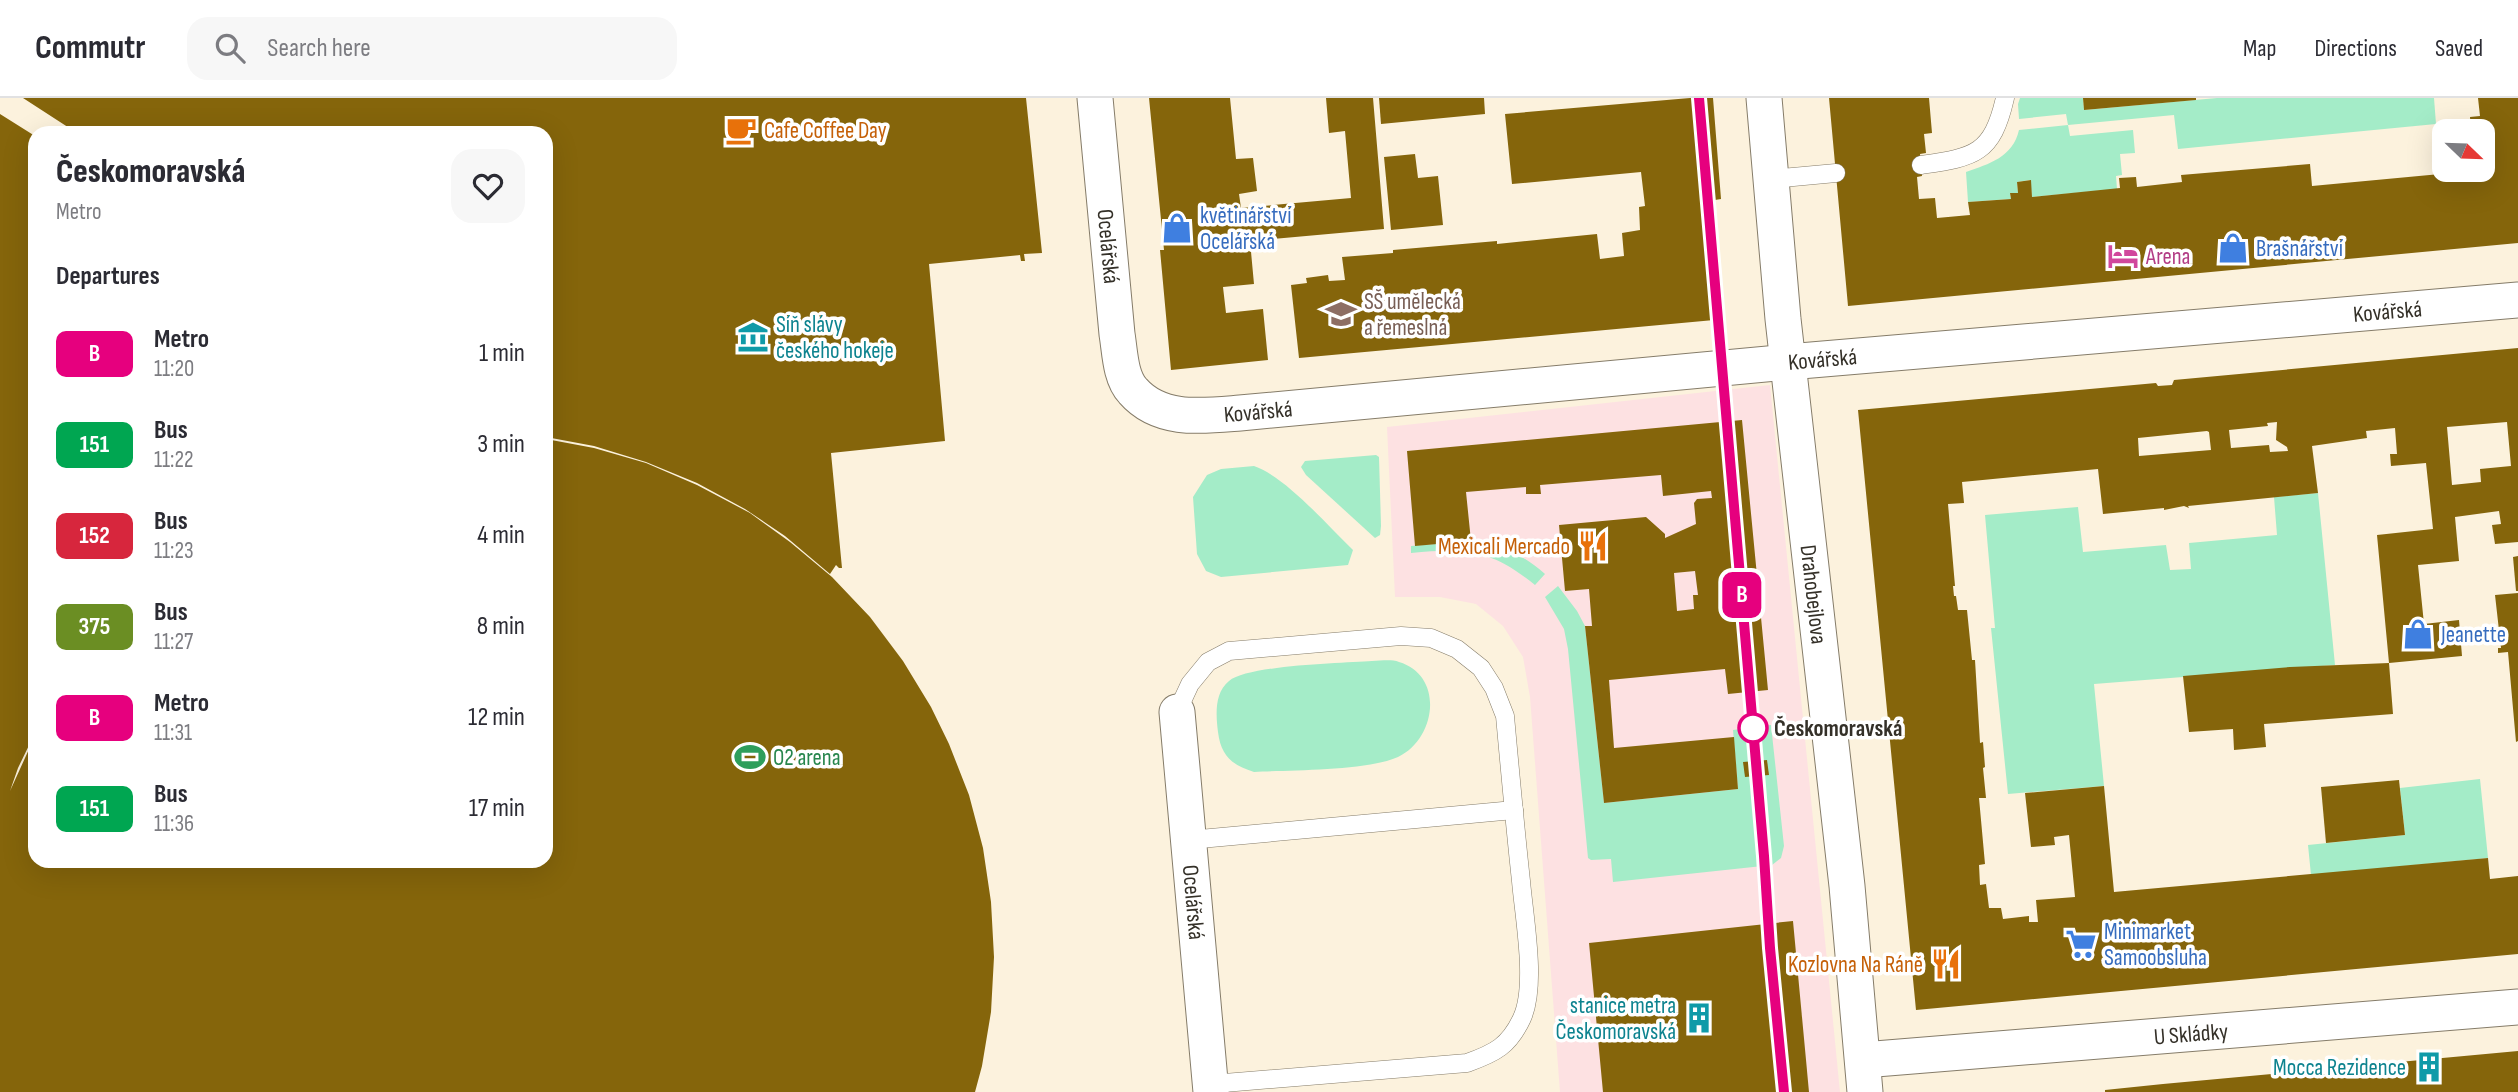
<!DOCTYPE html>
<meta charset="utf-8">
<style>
:root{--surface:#fff;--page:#f7f7f7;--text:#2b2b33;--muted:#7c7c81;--line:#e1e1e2}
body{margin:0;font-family:"Sofia Sans Condensed",sans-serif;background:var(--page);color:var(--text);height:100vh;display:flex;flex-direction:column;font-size:26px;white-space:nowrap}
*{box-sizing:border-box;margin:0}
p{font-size:23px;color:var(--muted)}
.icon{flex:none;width:38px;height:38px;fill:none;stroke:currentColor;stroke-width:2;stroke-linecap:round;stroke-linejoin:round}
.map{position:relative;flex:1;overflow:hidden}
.side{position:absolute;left:28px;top:28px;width:525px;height:742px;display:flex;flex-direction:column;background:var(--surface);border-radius:21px;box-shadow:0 7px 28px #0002}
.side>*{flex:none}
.badge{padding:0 14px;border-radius:10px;font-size:24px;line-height:46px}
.needle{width:46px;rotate:113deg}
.controls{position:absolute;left:2432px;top:21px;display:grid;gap:14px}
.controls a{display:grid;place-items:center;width:63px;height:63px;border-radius:14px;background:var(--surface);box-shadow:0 7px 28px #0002;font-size:35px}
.map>.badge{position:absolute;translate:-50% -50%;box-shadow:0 0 0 4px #fff}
h2{padding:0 28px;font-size:26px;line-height:63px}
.round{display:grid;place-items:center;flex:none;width:74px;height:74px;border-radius:21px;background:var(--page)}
.summary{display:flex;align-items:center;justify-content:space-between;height:119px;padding:0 28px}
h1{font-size:33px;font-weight:800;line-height:52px}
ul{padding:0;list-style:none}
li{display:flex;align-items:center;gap:21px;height:91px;padding:0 28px}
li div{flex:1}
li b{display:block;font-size:26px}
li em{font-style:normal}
li .badge{min-width:77px;font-weight:700;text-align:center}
header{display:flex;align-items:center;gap:42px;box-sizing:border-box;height:98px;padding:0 35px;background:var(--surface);border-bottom:2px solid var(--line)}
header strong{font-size:33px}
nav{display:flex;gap:38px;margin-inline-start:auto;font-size:24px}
.search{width:490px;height:63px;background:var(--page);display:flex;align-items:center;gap:18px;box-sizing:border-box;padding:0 24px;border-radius:21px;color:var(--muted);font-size:26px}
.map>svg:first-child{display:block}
.commercial{fill:#fde1e2}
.green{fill:#a4ecc8}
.building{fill:#85650b;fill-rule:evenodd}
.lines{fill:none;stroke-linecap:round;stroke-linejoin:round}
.service-casing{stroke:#857c69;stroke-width:19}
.minor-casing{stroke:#857c69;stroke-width:37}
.service{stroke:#fff;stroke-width:18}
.minor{stroke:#fff;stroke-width:35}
.line-casing{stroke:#fff;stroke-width:16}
.line{stroke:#e6007e;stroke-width:10}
.stop-dot{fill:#fff;stroke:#e6007e;stroke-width:3.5}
.labels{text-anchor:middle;stroke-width:7;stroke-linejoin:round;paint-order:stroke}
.food-label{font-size:23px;fill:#c56008;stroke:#fff;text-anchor:end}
.shop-label{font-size:23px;fill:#366cbe;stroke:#fff;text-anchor:start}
.street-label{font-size:23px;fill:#343028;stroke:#fff}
.hotel-label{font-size:23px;fill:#b23c85;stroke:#fff;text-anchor:start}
.education-label{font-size:23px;fill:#785e54;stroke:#fff;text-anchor:start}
.culture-label{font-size:23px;fill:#0d838f;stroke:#fff;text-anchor:end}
.stop-label{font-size:23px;font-weight:bold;fill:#343028;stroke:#fff;text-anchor:start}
.leisure-label{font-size:23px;fill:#27864d;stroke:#fff;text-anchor:start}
</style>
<header>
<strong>Commutr</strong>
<div class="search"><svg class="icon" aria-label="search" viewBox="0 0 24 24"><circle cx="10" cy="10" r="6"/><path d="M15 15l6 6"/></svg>Search here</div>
<nav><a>Map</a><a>Directions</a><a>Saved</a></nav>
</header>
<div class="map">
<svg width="2518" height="994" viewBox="0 0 2518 994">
<rect width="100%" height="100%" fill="#fcf2dd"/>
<path class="commercial" d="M1770,287l70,707h-280l-30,-395 -7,-40 -20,-31 -27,-22 -36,-7h-45l-8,-170z"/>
<g class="green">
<path d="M2020,0h63l1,12 133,-12h217l2,26 -258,25 -4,-34 -106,10 2,11 63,-6 2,23 -15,1 2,21 -6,1 1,13 -85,8 -2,-17 -13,2 1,11h-8l1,6 -43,3 -2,-30c23,-8 47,-15 53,-42l49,-5 -2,-11 -47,5 -1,-15z"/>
<path d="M1376,357l3,2 2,69 -1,9 -5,3 -69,-63 -5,-8 4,-6z"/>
<path d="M1254,368c32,11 73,59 99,84l-5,15 -127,12 -15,-6 -9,-17 -4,-57 14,-22 14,-6z"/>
<path d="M2318,395l17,172 -241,19 10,102 -96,8 -17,-166h4l-10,-113 93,-8 5,45 83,-7 4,25 21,-1 -2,-26 88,-8 -3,-38z"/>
<path d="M1471,443c29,2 52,14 74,33l-10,11c-45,-36 -68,-37 -124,-32v-7z"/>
<path d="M1558,488l19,25 8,15 19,177 134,-14 -5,-59 38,-5 13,121 -3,12 -9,7 -159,17 -2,-23 -20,1 -3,-2 -20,-209 -4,-20 -19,-32z"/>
<path d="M1372,563c9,0 19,-2 27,1 46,14 37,77 -1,95 -31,14 -108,13 -144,15 -22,-7 -33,-16 -36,-40 -2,-16 -4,-39 11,-51 19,-16 115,-18 143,-20z"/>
<path d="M2480,681l8,79 -177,17 -3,-30 97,-10 -5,-47z"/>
</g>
<g class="building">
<path d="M23,0h1003l16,155 -18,1 1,7h-4l-1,-6 -91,9 16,177 -114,12 11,115h-3l-3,-3 -6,9 -45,-38 -40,-27 -48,-26 -51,-21 -52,-16 -48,-9v-304h-469z"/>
<path d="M1149,0h81l6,61 17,-1 4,33 -18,3 2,14 110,-10 -6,-67 -16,2 -3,-35h47l11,131 -134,12 4,43 -31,3 3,26 37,-4 5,51 -97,10 -11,-120h4z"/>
<path d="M1379,0h105l1,16 -104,10z"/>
<path d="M1690,0h23l8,101 -6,1 10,119 -426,39 -8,-73 16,-2 -1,-5 22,-3 1,6 16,-1 -3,-23 51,-4v-3l104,-9v3l100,-10 3,25 24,-3 -2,-23 18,-3 -1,-23 6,-1 -4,-34 -129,12 -7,-70z"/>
<path d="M1829,0h100l3,35 -8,1 2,19 -6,1 2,22 -5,1 2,22 16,-1 2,20 33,-3 -2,-13 43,-3 -1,-6h8l-1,-11 14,-2 1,17 88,-9 -1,-10 17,-1 1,10 45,-5 -1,-7 129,-11 2,22 171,-16v-39h-12l-1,-14 10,-1 -2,-18h40v145l-670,63z"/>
<path d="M2083,0h113v2l-112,10z"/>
<path d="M0,16l35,22v597l-17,35 -8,23 25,-55v125h511v-422l48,9 52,15 51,22 53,28 40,29 42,35 38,40 33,44 28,46 18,37 20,51 14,53 8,54 3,55 -3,55 -9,54 -7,26h-975z"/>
<path d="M1415,56l3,24 20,-2 5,49 -52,5 -7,-73z"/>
<path d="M2518,250v194l-23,2 -3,-19 9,-1 -2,-13 -44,6 4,44 -41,4 6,59 35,-4 3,36 -73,7 -12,-128 56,-6 -7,-66 -35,3 -1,-12h7l-2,-26 -29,3 1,7 -55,8 6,47 -130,13 1,2 -5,-2 -20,4v-2l-61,6 -5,-45 -136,13 2,21 -16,1 7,82h-2l1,10h2l2,14h9l5,50h3l5,83 3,-1 2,25 -2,1 3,30h-7l6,66 -6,1 1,20 6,-1 3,24h12l2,11 26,-3v6h9l-2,-22 39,-3 -6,-62 -15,2 1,8 -24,2 -6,-54 79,-7 10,106 374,-34 2,21 28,-3v78l-602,56 -58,-600 298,-27 2,3 14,-1 2,-5zM2277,324l-1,18 11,7 1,4 -18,1 -1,-7 -38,3 -2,-18 39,-4 -1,-3zM2507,324l4,44 -31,3 1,13 -29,3 -5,-58zM2207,333l2,1 2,18 -72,6 -1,-18z"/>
<path d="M1742,322l26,270 -40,4 -3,-25 -116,11 5,68 120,-11 4,52 -134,14 -19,-177h7l-3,-37 -24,2 -6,-66 87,-8 19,17v4l31,-14 -2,-21 3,-4 15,-1 -1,-7 -48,5 -2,-21 -121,10 1,9h-15v-7l-60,5 5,49 -56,5 -8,-95zM1695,473l3,24h-5l1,14 -17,2 -3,-38z"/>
<path d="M2518,458v35h-2l-3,-34z"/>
<path d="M2518,495v148l-2,1 -8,-90 -10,1v-5h3l-6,-53z"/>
<path d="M2389,565l4,51 -129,10 2,23 -32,3 -1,-21 -44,3 -6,-56 107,-9z"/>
<path d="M1767,662l2,15 -24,2 -2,-15z"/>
<path d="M2399,682l6,55 -79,8 -5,-56z"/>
<path d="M1793,823l16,171h-206l-14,-149z"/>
<path d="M2518,953v41h-413v-2l58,-6z"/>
</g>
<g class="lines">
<g class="service-casing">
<g id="service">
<path d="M1921,67c53,-8 71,-10 84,-67"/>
<path d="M1771,81l65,-6"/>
<path d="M1177,614l13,-28 18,-22 21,-11 172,-15 30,2 26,11 24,19 13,20 11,28c5,55 10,110 16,165 3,36 16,104 1,137 -13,28 -27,35 -55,45l-255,21"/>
<path d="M1189,742l325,-30"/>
</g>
</g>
<g class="minor-casing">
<g id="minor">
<path id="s1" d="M1095,0l22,236c3,18 3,43 16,57 27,31 70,25 107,22l548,-51 730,-62"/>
<path id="s2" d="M1764,0l19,221 64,567 18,206"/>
<path id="s3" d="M1177,614l34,380"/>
<path id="s4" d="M1863,962l655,-53"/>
</g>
</g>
<use href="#service" class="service"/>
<use href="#minor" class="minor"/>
</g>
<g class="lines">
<g class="line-casing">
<path id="line" d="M1699,0l65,758 6,92 14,144"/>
</g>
<use href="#line" class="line"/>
</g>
<defs>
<g id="cafe-bare" transform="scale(2.415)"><path d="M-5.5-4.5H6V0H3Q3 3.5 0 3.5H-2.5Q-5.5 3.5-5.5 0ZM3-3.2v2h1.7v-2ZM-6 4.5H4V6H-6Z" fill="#e8710a" stroke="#fff" stroke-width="2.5" paint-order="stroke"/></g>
<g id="shop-bare" transform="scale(2.415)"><path d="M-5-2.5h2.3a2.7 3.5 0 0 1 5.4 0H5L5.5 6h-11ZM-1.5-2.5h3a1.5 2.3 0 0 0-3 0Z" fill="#3f7fe0" stroke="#fff" stroke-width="2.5" paint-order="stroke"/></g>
<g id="hotel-bare" transform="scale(2.415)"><path d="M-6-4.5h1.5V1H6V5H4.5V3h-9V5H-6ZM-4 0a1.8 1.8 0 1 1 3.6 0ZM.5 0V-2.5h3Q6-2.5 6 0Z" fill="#d1479c" stroke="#fff" stroke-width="2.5" paint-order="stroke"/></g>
<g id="school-bare" transform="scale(2.415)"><path d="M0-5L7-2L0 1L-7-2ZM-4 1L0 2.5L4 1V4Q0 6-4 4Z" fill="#8d6e63" stroke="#fff" stroke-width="2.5" paint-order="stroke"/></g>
<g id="museum-bare" transform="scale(2.415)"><path d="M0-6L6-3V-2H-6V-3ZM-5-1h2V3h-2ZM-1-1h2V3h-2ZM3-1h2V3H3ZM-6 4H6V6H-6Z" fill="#0f9aa8" stroke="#fff" stroke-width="2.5" paint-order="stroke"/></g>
<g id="restaurant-bare" transform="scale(2.415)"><path d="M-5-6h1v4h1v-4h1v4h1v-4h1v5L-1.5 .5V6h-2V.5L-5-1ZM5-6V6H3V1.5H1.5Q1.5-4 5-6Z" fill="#e8710a" stroke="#fff" stroke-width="2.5" paint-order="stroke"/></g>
<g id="stadium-bare" transform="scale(2.415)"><path d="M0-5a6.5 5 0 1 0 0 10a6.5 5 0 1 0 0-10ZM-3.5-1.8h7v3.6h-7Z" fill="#2e9e5b" stroke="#fff" stroke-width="2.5" paint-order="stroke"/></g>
<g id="supermarket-bare" transform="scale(2.415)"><path d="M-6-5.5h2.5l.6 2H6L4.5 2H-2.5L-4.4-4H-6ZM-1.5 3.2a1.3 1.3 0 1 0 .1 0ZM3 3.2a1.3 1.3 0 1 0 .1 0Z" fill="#3f7fe0" stroke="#fff" stroke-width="2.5" paint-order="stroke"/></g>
<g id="building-bare" transform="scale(2.415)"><path d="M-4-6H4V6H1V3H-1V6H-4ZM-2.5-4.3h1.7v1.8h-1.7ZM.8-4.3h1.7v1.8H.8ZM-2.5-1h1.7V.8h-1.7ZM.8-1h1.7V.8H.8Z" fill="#0f9aa8" stroke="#fff" stroke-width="2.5" paint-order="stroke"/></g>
</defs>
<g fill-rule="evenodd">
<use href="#cafe-bare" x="741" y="32"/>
<use href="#shop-bare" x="1177" y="130"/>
<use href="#shop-bare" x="2233" y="150"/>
<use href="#hotel-bare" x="2123" y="158"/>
<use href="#school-bare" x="1341" y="216"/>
<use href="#museum-bare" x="753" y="239"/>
<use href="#restaurant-bare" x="1593" y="448"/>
<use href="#shop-bare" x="2418" y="536"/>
<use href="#stadium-bare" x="750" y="659"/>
<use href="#supermarket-bare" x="2081" y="846"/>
<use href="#restaurant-bare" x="1946" y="866"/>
<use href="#building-bare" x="1699" y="920"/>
<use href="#building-bare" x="2429" y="969"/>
</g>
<circle class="stop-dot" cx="1753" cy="630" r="14"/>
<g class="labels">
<g class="food-label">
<text x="764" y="40" text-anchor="start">Cafe Coffee Day</text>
<text x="1570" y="456">Mexicali Mercado</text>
<text x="1923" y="874">Kozlovna Na Ráně</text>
</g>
<g class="shop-label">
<text x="1200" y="125">květinářství<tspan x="1200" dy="26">Ocelářská</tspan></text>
<text x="2256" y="158">Brašnářství</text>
<text x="2441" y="544">Jeanette</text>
<text x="2104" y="841">Minimarket<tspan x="2104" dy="26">Samoobsluha</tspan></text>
</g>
<g class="street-label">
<text dy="8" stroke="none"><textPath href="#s1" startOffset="149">Ocelářská</textPath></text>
<text dy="8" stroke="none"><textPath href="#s1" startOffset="1563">Kovářská</textPath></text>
<text dy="8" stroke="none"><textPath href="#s1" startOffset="996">Kovářská</textPath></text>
<text dy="8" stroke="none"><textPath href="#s1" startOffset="429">Kovářská</textPath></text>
<text dy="8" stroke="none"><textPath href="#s2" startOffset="499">Drahobejlova</textPath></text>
<text dy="8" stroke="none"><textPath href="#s3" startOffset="191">Ocelářská</textPath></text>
<text dy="8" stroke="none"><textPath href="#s4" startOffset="329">U Skládky</textPath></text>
</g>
<g class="hotel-label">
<text x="2146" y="166">Arena</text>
</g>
<g class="education-label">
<text x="1364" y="211">SŠ umělecká<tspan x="1364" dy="26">a řemeslná</tspan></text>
</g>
<g class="culture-label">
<text x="776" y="234" text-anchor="start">Síň slávy<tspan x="776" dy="26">českého hokeje</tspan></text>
<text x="1676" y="915">stanice metra<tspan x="1676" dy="26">Českomoravská</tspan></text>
<text x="2406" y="977">Mocca Rezidence</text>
</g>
<g class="stop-label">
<text x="1774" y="638">Českomoravská</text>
</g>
<g class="leisure-label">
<text x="773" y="667">O2 arena</text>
</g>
</g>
</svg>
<div class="controls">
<a><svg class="needle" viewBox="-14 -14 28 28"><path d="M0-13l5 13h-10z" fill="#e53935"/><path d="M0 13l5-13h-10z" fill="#7c7c81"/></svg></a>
</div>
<b class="badge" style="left:1742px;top:497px;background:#e6007e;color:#fff">B</b>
<section class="side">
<div class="summary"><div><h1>Českomoravská</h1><p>Metro</p></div><a class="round"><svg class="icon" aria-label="heart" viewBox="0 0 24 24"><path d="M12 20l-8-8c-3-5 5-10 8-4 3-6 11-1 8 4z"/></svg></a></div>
<h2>Departures</h2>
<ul>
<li><span class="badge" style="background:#e6007e;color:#fff">B</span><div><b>Metro</b><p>11:20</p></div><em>1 min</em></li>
<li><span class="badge" style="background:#00a651;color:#fff">151</span><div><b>Bus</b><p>11:22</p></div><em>3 min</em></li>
<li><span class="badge" style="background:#d7263d;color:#fff">152</span><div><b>Bus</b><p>11:23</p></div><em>4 min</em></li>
<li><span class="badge" style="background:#6b8e23;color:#fff">375</span><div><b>Bus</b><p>11:27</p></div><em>8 min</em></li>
<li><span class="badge" style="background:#e6007e;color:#fff">B</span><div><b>Metro</b><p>11:31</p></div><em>12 min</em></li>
<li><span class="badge" style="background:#00a651;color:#fff">151</span><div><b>Bus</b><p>11:36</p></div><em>17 min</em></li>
</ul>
</section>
</div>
